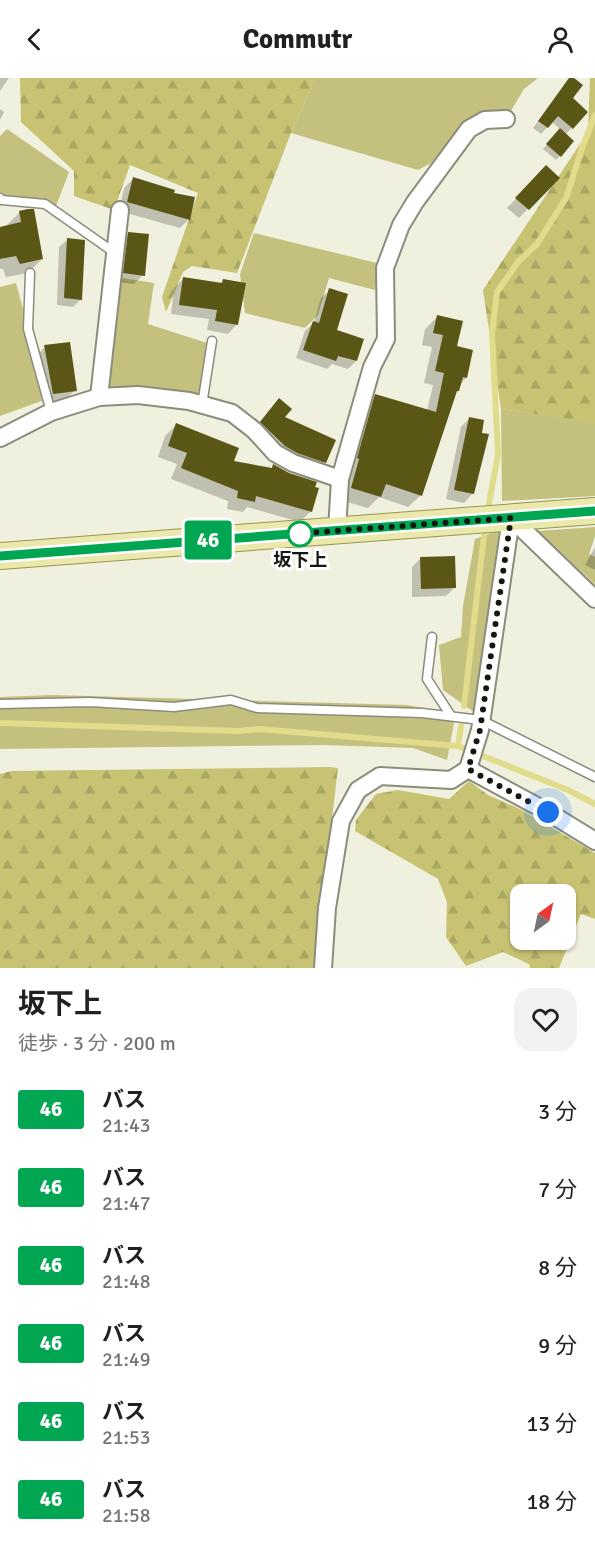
<!DOCTYPE html>
<html lang="ja">
<meta charset="utf-8">
<style>
:root{--surface:#fff;--page:#f2f2f2;--text:#202124;--muted:#757577}
body{margin:0;font-family:Signika,"Noto Sans JP",sans-serif;background:var(--page);color:var(--text);height:100vh;display:flex;flex-direction:column;font-size:22px;white-space:nowrap}
*{box-sizing:border-box;margin:0}
p{font-size:20px;color:var(--muted)}
.icon{flex:none;width:33px;height:33px;fill:none;stroke:currentColor;stroke-width:2;stroke-linecap:round;stroke-linejoin:round}
.map{position:relative;height:890px;overflow:hidden}
.details{display:flex;flex-direction:column;background:var(--surface);flex:1}
.details>*{flex:none}
.badge{padding:0 12px;border-radius:4px;font-size:21px;line-height:39px}
.needle{width:39px;rotate:33deg}
.controls{position:absolute;left:510px;top:806px;display:grid;gap:12px}
.controls a{display:grid;place-items:center;width:66px;height:66px;border-radius:12px;background:var(--surface);box-shadow:0 2px 4px #0004;font-size:30px}
.you{position:absolute;width:30px;height:30px;margin:-15px;border:4px solid #fff;border-radius:50%;background:#1a73e8;box-shadow:0 0 0 9px #1a73e833}
.map>.badge{position:absolute;translate:-50% -50%;box-shadow:0 0 0 3px #fff}
.round{display:grid;place-items:center;flex:none;width:63px;height:63px;border-radius:18px;background:var(--page)}
.head{display:flex;align-items:center;justify-content:space-between;height:102px;padding:0 18px}
h1{font-size:28px;font-weight:700;line-height:45px}
ul{padding:0;list-style:none}
li{display:flex;align-items:center;gap:18px;height:78px;padding:0 18px}
li div{flex:1}
li b{display:block;font-size:22px}
li em{font-style:normal}
li .badge{min-width:66px;font-weight:700;text-align:center}
header{display:flex;justify-content:space-between;align-items:center;height:78px;padding:0 18px;background:var(--surface);font-size:27px;font-weight:700}
.map>svg:first-child{display:block}
.green{fill:#c4c17e}
.forest{fill:url(#forest-firs);fill-rule:evenodd}
.shadow{fill:#0003}
.lines{fill:none;stroke-linecap:round;stroke-linejoin:round}
.stream{stroke:#e0dc8b;stroke-width:6}
.building{fill:#595616}
.service-casing{stroke:#8c8c7c;stroke-width:11}
.minor-casing{stroke:#8c8c7c;stroke-width:20}
.primary-casing{stroke:#989551;stroke-width:28}
.service{stroke:#fff;stroke-width:8}
.minor{stroke:#fff;stroke-width:16}
.primary{stroke:#ebe8ac;stroke-width:26}
.line-casing{stroke:#fff;stroke-width:14}
.line{stroke:#00a651;stroke-width:9}
.walk{stroke:#171711;stroke-width:6;stroke-dasharray:0 10.8}
.stop-dot{fill:#fff;stroke:#00a651;stroke-width:3}
.labels{text-anchor:middle;stroke-width:6;stroke-linejoin:round;paint-order:stroke}
.stop-label{font-size:18px;font-weight:bold;fill:#171711;stroke:#fff}
</style>
<header><svg class="icon" aria-label="back" viewBox="0 0 24 24"><path d="M15 5l-7 7 7 7"/></svg>Commutr<svg class="icon" aria-label="person" viewBox="0 0 24 24"><circle cx="12" cy="8" r="4"/><path d="M4 21q1-7 8-7t8 7"/></svg></header>
<div class="map">
<svg width="595" height="890" viewBox="0 0 595 890">
<defs>
<pattern id="forest-firs" width="22" height="20" patternUnits="userSpaceOnUse" patternTransform="scale(1.5)"><rect width="22" height="20" fill="#c7c373"/><path d="M5 1l3.5 6h-7zM16 11l3.5 6h-7z" fill="#aaa762"/></pattern>
</defs>
<rect width="100%" height="100%" fill="#f0f0de"/>
<g class="green">
<path d="M315,0h223l-14,11 -18,30 -37,5 -38,39 -13,7 -127,-37z"/>
<path d="M7,51l62,43 -13,34 -52,-10 -4,2v-62z"/>
<path d="M254,155l127,31 -6,26 -46,-12 -11,37 -13,13 -60,-15 -5,-39z"/>
<path d="M122,200l32,5 -6,41 59,19 -7,53 -93,-6z"/>
<path d="M16,205l31,116 -47,17v-129z"/>
<path d="M501,331l94,13v74l-93,5z"/>
<path d="M595,449v9l-6,18 6,3v27l-57,-53z"/>
<path d="M499,452l-22,177 -3,5 -31,-22 -4,-45 22,-8 2,-31 12,-67z"/>
<path d="M52,617l355,10 28,5 19,13 -7,37 -34,-12 -89,-3 -324,4v-52z"/>
</g>
<g class="forest">
<path d="M20,0h295l-24,55 -54,140 -45,-7 -9,6 -17,40 -4,-15 36,-104 -68,-28 -16,45 -40,-14v-25l-53,-49z"/>
<path d="M590,0h5v345l-94,-14 -18,-119 105,-158z"/>
<path d="M330,689l8,1 -24,200h-314v-194l11,-3z"/>
<path d="M469,703l19,14 32,14 75,44v66l-14,-5 -22,54h-29l-1,-4 -26,-12 -37,14 -20,-29 1,-35 -9,-23 -83,-48 1,-11 20,-26 22,-4 51,9zM520,816h46v45h-46z"/>
</g>
<g class="shadow">
<path d="M0,0h9l-9,13z"/>
<path d="M571,0v20l15,14 -21,23 -5,21 -4,4 -13,-11 18,-19 -9,-8 -11,12 -8,-6z"/>
<path d="M0,31l4,3 -4,8z"/>
<path d="M546,89l11,11 -38,40 -12,-10z"/>
<path d="M133,101l39,15 17,25 -9,9 -61,-17 5,-23z"/>
<path d="M20,134l22,47 -14,14 -22,4 -3,-8h-3v-41l6,-2z"/>
<path d="M129,156l14,41 -9,9 -19,-2 4,-39z"/>
<path d="M67,162l14,59 -8,8 -16,-2 2,-58z"/>
<path d="M183,201l37,5 3,-4 14,44 -9,10 -21,-4 2,-11 -38,-5 3,-26z"/>
<path d="M330,212l5,41 21,30 -8,8 -16,-5 -5,5 -31,-11 9,-27 9,-9 7,-24z"/>
<path d="M437,239l18,30 11,31 -6,6 -2,7 -4,3 -34,102 -12,11 -29,-10 -11,11 -28,-8 24,-93 12,-12 51,16 6,-26 -9,-2 8,-36 -10,-2 3,-16z"/>
<path d="M45,269l30,43 -9,9 -22,4 -8,-47z"/>
<path d="M270,331l12,9 42,44 -9,9 -63,-39z"/>
<path d="M470,340l3,75 -9,10 -18,-4 15,-72z"/>
<path d="M176,347l56,37 38,7 4,-3 37,45 -11,11 -53,-15 -4,5 -16,-3 1,-8 -57,-22 6,-15 -19,-7 7,-21z"/>
<path d="M595,469v23l-10,-5z"/>
<path d="M421,480l34,29 -9,9 -34,1v-30z"/>
</g>
<g class="lines">
<g class="stream">
<path d="M487,436l11,-59 -6,-122 5,-41 21,-30 19,-18 29,-46 16,-50 13,-33"/>
<path d="M464,628l21,-179"/>
<path d="M0,645l238,8 21,-2 199,17 110,44 27,14"/>
<path d="M458,668l3,-20"/>
</g>
</g>
<g class="building">
<path d="M569,0h5l9,7 -10,13 15,14 -15,17 -15,-13 -10,12 -10,-7z"/>
<path d="M560,50l14,13 -13,16 -15,-13z"/>
<path d="M546,87l14,13 -31,32 -14,-12z"/>
<path d="M133,99l42,13 -1,3 21,4 -5,23 -63,-18z"/>
<path d="M28,131h6l9,50 -23,5 -4,-8 -16,3v-32l21,-5 -2,-11z"/>
<path d="M128,154l21,2 -4,42 -22,-3z"/>
<path d="M67,160l18,2 -3,60 -18,-2z"/>
<path d="M183,199l39,6 1,-4 23,4 -8,42 -23,-4 2,-11 -38,-5z"/>
<path d="M329,210l19,6 -11,36 27,9 -7,22 -19,-5 -2,5 -33,-11 10,-29 6,2z"/>
<path d="M437,237l26,6 -6,25 16,4 -6,28 -4,-1 -4,14h-2l-35,105 -36,-12 -5,13 -30,-9 8,-29 -2,-1 18,-64 61,18 8,-39 -9,-2 8,-36 -10,-2z"/>
<path d="M70,264l7,49 -24,3 -9,-49z"/>
<path d="M279,320l13,11 -7,8 51,23 -10,23 -29,-10 -12,-7 -25,-24z"/>
<path d="M469,339l15,3 -2,13 7,1 -15,60 -20,-4z"/>
<path d="M176,345l63,25 -5,13 38,7 1,-4 16,9 28,9 -2,5 4,1 -7,24 -56,-16 -1,6 -18,-4 1,-7 -57,-23 6,-15 -19,-7z"/>
<path d="M455,478l1,32 -35,1 -1,-32z"/>
</g>
<g class="lines">
<g class="service-casing">
<g id="service">
<path d="M0,120l2,2 43,4 70,49"/>
<path d="M30,195l-2,56 23,83"/>
<path d="M202,327l10,-64"/>
<path d="M432,559l-5,42 24,37"/>
<path d="M0,626l90,-2 84,5 57,-7 26,8 165,5 59,7 114,57"/>
</g>
</g>
<g class="minor-casing">
<g id="minor">
<path d="M99,319l21,-187"/>
<path d="M0,360l51,-26 48,-15 39,-2 51,6 43,12 22,17 21,23 18,10 47,16"/>
<path d="M511,440l84,81"/>
<path d="M337,453l3,-52 32,-112 14,-28 -1,-71 16,-43 14,-23 54,-73 16,-9 21,-1"/>
<path d="M468,691l80,43 47,29"/>
<path d="M323,890l4,-60 14,-87 17,-31 22,-14 71,4 17,-11 12,-39 31,-212"/>
</g>
</g>
<g class="primary-casing">
<path id="primary" d="M0,478l595,-45"/>
</g>
<use href="#service" class="service"/>
<use href="#minor" class="minor"/>
<use href="#primary" class="primary"/>
</g>
<g class="lines">
<g class="line-casing">
<path id="line" d="M0,478l595,-45"/>
</g>
<use href="#line" class="line"/>
<path class="walk" d="M300,456h-8l219,-16 -31,212 -12,39 80,43"/>
</g>
<circle class="stop-dot" cx="300" cy="456" r="12"/>
<g class="labels">
<g class="stop-label">
<text x="300" y="488">坂下上</text>
</g>
</g>
</svg>
<div class="controls">
<a><svg class="needle" viewBox="-14 -14 28 28"><path d="M0-13l5 13h-10z" fill="#e53935"/><path d="M0 13l5-13h-10z" fill="#757577"/></svg></a>
</div>
<div class="you" style="left:548px;top:734px"></div>
<b class="badge" style="left:208px;top:462px;background:#00a651;color:#fff">46</b>
</div>
<section class="details">
<div class="head"><div><h1>坂下上</h1><p>徒歩 · 3 分 · 200 m</p></div><a class="round"><svg class="icon" aria-label="heart" viewBox="0 0 24 24"><path d="M12 20l-8-8c-3-5 5-10 8-4 3-6 11-1 8 4z"/></svg></a></div>
<ul>
<li><span class="badge" style="background:#00a651;color:#fff">46</span><div><b>バス</b><p>21:43</p></div><em>3 分</em></li>
<li><span class="badge" style="background:#00a651;color:#fff">46</span><div><b>バス</b><p>21:47</p></div><em>7 分</em></li>
<li><span class="badge" style="background:#00a651;color:#fff">46</span><div><b>バス</b><p>21:48</p></div><em>8 分</em></li>
<li><span class="badge" style="background:#00a651;color:#fff">46</span><div><b>バス</b><p>21:49</p></div><em>9 分</em></li>
<li><span class="badge" style="background:#00a651;color:#fff">46</span><div><b>バス</b><p>21:53</p></div><em>13 分</em></li>
<li><span class="badge" style="background:#00a651;color:#fff">46</span><div><b>バス</b><p>21:58</p></div><em>18 分</em></li>
</ul>
</section>
